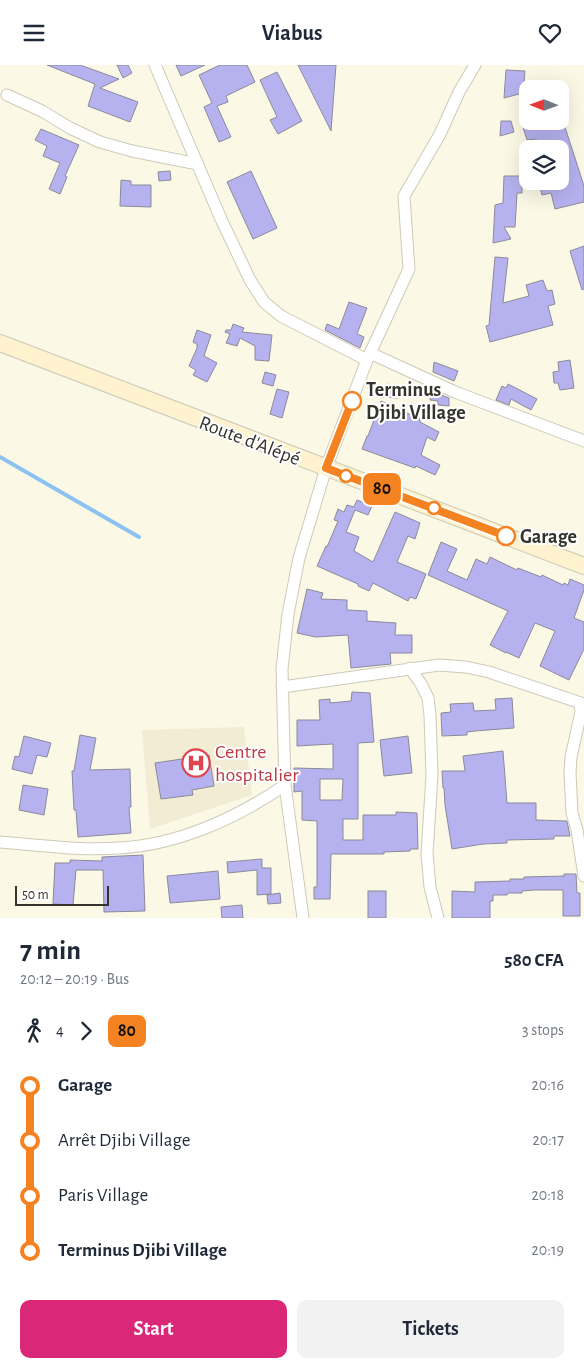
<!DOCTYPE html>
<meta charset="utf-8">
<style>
:root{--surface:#fff;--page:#f2f2f3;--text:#1f2937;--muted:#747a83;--accent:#db2777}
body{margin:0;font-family:"Alegreya Sans",sans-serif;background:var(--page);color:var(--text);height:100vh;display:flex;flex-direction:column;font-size:19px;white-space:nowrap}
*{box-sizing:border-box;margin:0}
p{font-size:16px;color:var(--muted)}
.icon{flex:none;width:28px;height:28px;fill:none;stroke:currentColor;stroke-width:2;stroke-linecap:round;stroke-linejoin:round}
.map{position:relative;height:853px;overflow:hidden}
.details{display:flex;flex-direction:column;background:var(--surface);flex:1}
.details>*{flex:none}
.badge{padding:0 10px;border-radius:8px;font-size:18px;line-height:32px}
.needle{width:32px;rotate:271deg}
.fabs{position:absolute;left:519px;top:15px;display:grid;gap:10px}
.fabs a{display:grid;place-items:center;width:50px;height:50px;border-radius:10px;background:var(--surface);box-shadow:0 5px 20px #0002;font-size:25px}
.scale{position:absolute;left:15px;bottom:12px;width:94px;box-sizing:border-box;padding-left:5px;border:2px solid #34332c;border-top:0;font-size:14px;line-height:18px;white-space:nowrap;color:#34332c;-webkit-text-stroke:4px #fff;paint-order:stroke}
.map>.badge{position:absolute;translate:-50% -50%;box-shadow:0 0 0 2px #fff}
.legs{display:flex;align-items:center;gap:8px;height:55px;padding:0 20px;font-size:16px}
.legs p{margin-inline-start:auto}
.summary{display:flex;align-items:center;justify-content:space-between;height:85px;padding:0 20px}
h1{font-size:28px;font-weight:600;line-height:38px}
.cta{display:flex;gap:10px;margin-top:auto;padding:10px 20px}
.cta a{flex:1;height:58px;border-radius:10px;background:var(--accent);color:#fff;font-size:20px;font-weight:600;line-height:58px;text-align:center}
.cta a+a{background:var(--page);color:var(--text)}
ul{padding:0 20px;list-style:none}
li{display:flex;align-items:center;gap:18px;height:55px;font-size:19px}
li i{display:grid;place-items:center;width:8px;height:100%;margin:0 6px;background:currentColor}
li i::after{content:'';width:12px;height:12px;margin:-6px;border:4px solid;border-radius:50%;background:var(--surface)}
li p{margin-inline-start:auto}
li:first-child i{background:linear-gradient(#0000 50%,currentColor 0)}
li:last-child i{background:linear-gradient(currentColor 50%,#0000 0)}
header{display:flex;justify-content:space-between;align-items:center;height:65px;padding:0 20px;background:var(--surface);font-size:22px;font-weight:600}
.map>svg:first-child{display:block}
.built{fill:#f1ecd3}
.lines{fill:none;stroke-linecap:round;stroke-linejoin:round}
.stream{stroke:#8cc2f0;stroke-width:4}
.building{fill:#b6b2ef;stroke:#8b8a9a;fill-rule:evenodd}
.minor-casing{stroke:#cdcab9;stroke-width:13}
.secondary-casing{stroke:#cdcab9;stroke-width:18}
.minor{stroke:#fff;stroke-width:11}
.secondary{stroke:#fef2cf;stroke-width:16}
.line-1-casing{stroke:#fff;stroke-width:11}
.line-1{stroke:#f58220;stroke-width:8}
.stop-1-dot{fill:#fff;stroke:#f58220;stroke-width:2.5}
.labels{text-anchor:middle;stroke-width:4;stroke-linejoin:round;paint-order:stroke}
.stop-label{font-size:20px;font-weight:bold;fill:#34332c;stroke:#fff;text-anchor:start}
.street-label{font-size:20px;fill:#34332c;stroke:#fff}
.health-label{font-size:20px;fill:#be3a42;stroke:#fff;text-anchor:start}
</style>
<header><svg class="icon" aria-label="menu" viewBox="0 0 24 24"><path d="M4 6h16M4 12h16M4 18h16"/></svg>Viabus<svg class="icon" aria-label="heart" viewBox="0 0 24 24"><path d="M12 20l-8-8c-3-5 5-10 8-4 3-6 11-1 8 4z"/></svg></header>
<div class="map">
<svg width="584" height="853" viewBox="0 0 584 853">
<rect width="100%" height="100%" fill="#fbf8e6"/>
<path class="built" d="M244,662l8,68 -102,34 -8,-99z"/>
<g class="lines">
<path class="stream" d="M0,392l139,80"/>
</g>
<g class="building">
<path d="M47,0h33l39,14 -19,9 38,14 -8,20 -42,-16 7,-22z"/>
<path d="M117,0h11l4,8 -9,5z"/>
<path d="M176,0h29l-24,11z"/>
<path d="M220,0h27l8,17 -29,14 2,6 -11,4 14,31 -12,5 -15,-35 8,-4 -13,-28z"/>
<path d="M298,0h38l-5,66z"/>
<path d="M506,5l19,1 -2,22 -19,5z"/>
<path d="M277,7l25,49 -24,13 -8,-14 7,-3 -17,-37z"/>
<path d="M501,56h10l3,11 -14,4z"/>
<path d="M533,56h30l21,65v16l-29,7 -4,-16 -9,2 -3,-11 9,-3h12v-32h-7l-2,-7 -12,5 -3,-8 -9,1 -5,-16z"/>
<path d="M41,64l38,16 -14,31 2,1 -7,17 -11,-5 11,-26 -17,-7 4,-10 -12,-6z"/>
<path d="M170,106l1,9 -12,1 -1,-9z"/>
<path d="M251,106l26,57 -24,11 -26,-57z"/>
<path d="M504,111h18v17h-5l-2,34h-11l7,12 -18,4 2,-38 8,-2z"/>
<path d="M121,115l10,1v4h20v22l-31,-1z"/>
<path d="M584,181v43l-2,1 -12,-39z"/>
<path d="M495,192l13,1 -5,45 26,-7 -3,-11 17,-5 4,11 5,-1 3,14 -7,2 5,19 -63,17 -4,-16 3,-1z"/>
<path d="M349,237l18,6 -10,26 7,3 -4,11 -35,-18 2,-6 12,5z"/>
<path d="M233,259l11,4 -2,4 30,3 -3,26 -14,-1v-14l-15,-8 -3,8 -11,-3 4,-9 -5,-2 1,-2h5z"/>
<path d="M197,265l14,5 -7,21 13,7 -10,19 -14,-7 3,-5 -7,-4 8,-18v-4l-4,-2z"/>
<path d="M570,295l4,28 -14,2 -2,-7h-4l-1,-11 6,-1 -1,-9z"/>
<path d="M434,297l24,9 -4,10 -21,-9z"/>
<path d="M265,307l11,3 -3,11 -11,-3z"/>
<path d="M387,319l14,5 -3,9 -16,-1z"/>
<path d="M508,319l29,15 -6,11 -20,-11 -2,6 -13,-5 6,-14 4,2z"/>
<path d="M277,324l12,3 -7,26 -12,-4z"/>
<path d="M431,326l18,7v8l-11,-1v-4l-8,-1z"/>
<path d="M381,336l39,18v3l19,10 -4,9 -8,-4 -6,18 19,10 -5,10 -19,-9 -1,2 -53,-19 5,-13h1z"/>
<path d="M357,435l15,6 -4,9 -13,-5 -9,22 13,5 -5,14 19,11 22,-50 25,11 -5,16 -7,-3 -11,26 29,12 -10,25 -6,-2 -2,4 -35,-18 -4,8 -11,-5v-2l-41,-18 9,-20 1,1 11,-26 -4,-1 4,-11 6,3 3,-7 7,2z"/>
<path d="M441,477l16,7 -10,22 20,9 9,-21 11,5 3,-7 27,13 1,-2 23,9 1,-2 21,10 1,-2 4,2 2,-6 14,6v5l-10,28 10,4v27l-15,31 -29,-14 15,-35 -20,-8 -16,35 -13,-6v1l-16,-8 18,-34 -80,-36z"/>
<path d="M307,524l16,4 -2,6 26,1v10l20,1v10l29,2 -1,12h17v18h-22l1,11 -40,4 -3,-33 -32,2 -19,-4z"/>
<path d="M352,627l18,1 4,49 -16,1v76h-15v21h20v-25h33v-3l21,1 1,36h-8v2l-26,1v2h-53l-1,45h-16v-12h3v-66l-15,-1v-29l-8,1v-24l39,1v-25l-36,2v-26h23l-1,-20 11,-1v4l21,-2zM320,714h23l-1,21h-22z"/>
<path d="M512,633l2,30 -39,3 -8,1v3l-25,1 -1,-23 10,-1 -1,-8 23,-1 1,8 22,-1 -1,-11z"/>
<path d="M80,670l16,3 -6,32 40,-1 1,38h-2l2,26 -53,4 -2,-27h-2l-2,-39h2z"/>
<path d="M24,671l27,7 -4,14 -10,-2 -5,19 -20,-5 3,-13 4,1z"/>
<path d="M408,671l4,37 -28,3 -4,-36z"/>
<path d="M503,686l4,52h29v17l31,1 3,15h-16v3l-47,1v3l-24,1 -31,5 -7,-44 -1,-17h-1l-1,-17h23l-2,-15z"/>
<path d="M209,690l5,31 -22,4 1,5 -32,4 -6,-36z"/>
<path d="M23,720l25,4 -4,26 -25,-5z"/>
<path d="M143,790l2,56 -41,1 -1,-42h-27l-3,35 -20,-1 2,-41h15v-3l32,1v-4z"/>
<path d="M262,794v9h9v26l-14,1v-25l-29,3 -1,-11z"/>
<path d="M218,806l2,28 -50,4 -3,-27z"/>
<path d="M564,809h12l1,19h3v23h-17v-26h-29l-12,1v2h-14l-1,2h-14v6h-3v17h-38v-27l23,1v-10l35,-1v-2h14v-2l40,-1z"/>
<rect x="368" y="826" width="18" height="27"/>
<path d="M280,828l1,10 -13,1 -1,-9z"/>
<path d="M242,840l1,13h-21l-1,-11z"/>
</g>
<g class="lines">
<g class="minor-casing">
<g id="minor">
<path d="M155,0l66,154 29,61 14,22 17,14 86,44"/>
<path d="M7,30l35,16 28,17 30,14 32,9 66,13"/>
<path d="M370,288l85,39 129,49"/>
<path d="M410,603l11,16 7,14 2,17 2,60 -5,79 3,33 8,31"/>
<path d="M282,622l157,-22 27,2 23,5 95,32"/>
<path d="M580,638l1,9 -10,45 -1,16 2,40 5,17 7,46"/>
<path d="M0,777c39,3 80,9 119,6 59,-3 118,-30 166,-63"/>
<path d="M303,853l-18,-133 -3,-116 6,-55 11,-56 27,-90 41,-108 42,-91 -5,-73 36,-62 19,-42 16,-27"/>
</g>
</g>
<g class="secondary-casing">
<path id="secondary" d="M0,278l584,223"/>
</g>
<use href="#minor" class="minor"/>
<use href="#secondary" class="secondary"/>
</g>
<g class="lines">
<g class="line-1-casing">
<path id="line-1" d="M352,336l-26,67 180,68"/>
</g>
<use href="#line-1" class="line-1"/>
</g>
<defs>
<g id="hospital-ring" transform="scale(1.4375)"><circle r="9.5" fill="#fff" stroke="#e0444e" stroke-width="1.5"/><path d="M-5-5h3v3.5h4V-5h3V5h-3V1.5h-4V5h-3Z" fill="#e0444e"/></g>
</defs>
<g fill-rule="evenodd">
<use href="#hospital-ring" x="196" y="698"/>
</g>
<g class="stop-1-dot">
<circle cx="352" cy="336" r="9"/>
<circle cx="346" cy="411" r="6"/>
<circle cx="434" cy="443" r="6"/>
<circle cx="506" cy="471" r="9"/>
</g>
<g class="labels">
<g class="stop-label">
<text x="366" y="331">Terminus<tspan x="366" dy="23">Djibi Village</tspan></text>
<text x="520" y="478">Garage</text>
</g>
<g class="street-label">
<text transform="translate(250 375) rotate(21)" y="7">Route d'Alépé</text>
</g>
<g class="health-label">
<text x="215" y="693">Centre<tspan x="215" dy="23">hospitalier</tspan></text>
</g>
</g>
</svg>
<div class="fabs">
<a><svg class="needle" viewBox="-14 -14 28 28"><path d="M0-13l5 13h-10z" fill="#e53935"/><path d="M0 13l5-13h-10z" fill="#747a83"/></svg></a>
<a><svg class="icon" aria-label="layers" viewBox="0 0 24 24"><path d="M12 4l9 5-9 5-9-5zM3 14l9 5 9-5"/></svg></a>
</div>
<div class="scale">50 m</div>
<b class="badge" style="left:382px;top:424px;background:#f58220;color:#111">80</b>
</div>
<section class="details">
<div class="summary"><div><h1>7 min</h1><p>20:12 – 20:19 · Bus</p></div><b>580 CFA</b></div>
<div class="legs"><svg class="icon" aria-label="walk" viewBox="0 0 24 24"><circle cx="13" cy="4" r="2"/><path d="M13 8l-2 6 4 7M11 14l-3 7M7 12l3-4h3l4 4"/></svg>4<svg class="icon" aria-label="forward" viewBox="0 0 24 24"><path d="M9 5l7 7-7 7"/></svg><b class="badge" style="background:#f58220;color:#111">80</b><p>3 stops</p></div>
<ul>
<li><i style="color:#f58220"></i><b>Garage</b><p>20:16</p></li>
<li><i style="color:#f58220"></i><span>Arrêt Djibi Village</span><p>20:17</p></li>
<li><i style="color:#f58220"></i><span>Paris Village</span><p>20:18</p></li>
<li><i style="color:#f58220"></i><b>Terminus Djibi Village</b><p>20:19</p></li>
</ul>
<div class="cta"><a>Start</a><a>Tickets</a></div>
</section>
